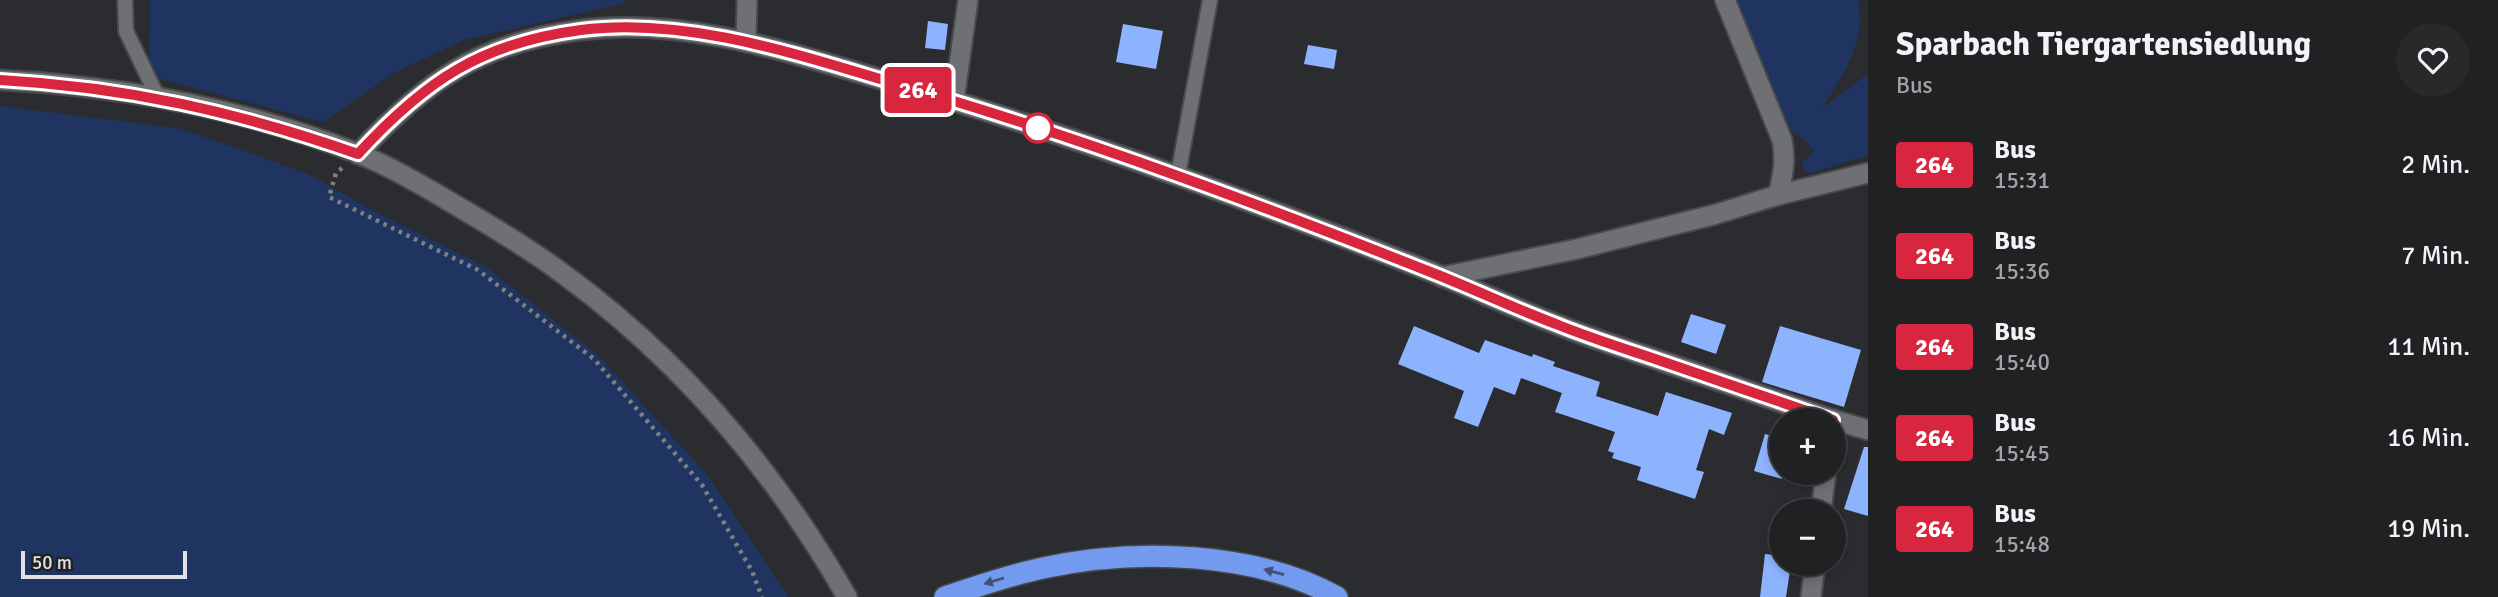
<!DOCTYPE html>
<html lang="de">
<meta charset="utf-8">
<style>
:root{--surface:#202123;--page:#28292b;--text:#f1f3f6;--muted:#a2a3a6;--line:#3d3e41}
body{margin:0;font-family:Signika,sans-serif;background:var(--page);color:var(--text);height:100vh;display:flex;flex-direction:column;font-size:26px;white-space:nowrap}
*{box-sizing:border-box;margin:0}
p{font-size:23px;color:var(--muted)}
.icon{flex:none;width:38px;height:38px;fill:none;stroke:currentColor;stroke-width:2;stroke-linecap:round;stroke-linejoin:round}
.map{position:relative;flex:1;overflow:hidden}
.panel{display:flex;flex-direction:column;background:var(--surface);width:630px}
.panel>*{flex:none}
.badge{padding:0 14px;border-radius:5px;font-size:24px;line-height:46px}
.buttons{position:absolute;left:1769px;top:408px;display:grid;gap:14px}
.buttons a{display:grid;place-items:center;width:77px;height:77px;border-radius:50%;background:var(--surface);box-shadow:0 4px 10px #0003,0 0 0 2px var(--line);font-size:35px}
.scale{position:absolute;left:21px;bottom:18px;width:166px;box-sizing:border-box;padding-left:7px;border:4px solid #e0e1e3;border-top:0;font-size:19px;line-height:24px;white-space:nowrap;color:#e0e1e3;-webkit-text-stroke:5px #212225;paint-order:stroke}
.map>.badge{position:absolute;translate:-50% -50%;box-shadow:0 0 0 4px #fff}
.round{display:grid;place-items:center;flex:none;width:74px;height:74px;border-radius:37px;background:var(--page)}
.head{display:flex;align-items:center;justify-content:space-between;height:119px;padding:0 28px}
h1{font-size:33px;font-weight:700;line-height:52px}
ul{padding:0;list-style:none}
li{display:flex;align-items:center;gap:21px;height:91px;padding:0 28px}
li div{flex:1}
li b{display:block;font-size:26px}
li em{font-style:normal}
li .badge{min-width:77px;font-weight:700;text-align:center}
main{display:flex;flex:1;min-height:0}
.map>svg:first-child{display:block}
.green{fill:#1f3460}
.building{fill:#8eb3fe}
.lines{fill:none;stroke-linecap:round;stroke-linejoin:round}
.service-casing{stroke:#48494c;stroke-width:18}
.minor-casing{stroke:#48494c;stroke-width:23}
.tertiary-casing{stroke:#48494c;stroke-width:23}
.secondary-casing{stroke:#48494c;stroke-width:23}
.motorway-casing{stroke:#48494c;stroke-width:24}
.path{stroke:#7e7f81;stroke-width:4.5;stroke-dasharray:3.5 5;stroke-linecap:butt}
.service{stroke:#6f7074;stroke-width:14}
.minor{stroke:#6f7074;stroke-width:19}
.tertiary{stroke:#6f7074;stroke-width:19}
.secondary{stroke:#6f7074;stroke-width:19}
.motorway{stroke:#729bf0;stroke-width:21}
.oneway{fill:#415276}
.line-casing{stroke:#fff;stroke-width:16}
.line{stroke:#d7263d;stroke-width:10}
.stop-dot{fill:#fff;stroke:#d7263d;stroke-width:3.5}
</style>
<main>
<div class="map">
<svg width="1868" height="597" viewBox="0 0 1868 597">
<rect width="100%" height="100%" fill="#2b2c2f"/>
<g class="green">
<path d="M150,0h475v3l-161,37 -70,33 -71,49 -174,-46z"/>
<path d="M1735,0h123c8,43 -14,74 -36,108l46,-34v81l-60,19 -7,-10 13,-13 -9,-11 -18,-11z"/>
<path d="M0,106l183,23 125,45 66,37 114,57 111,88 110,121 79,120h-788z"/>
</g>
<g class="building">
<path d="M928,21l20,3 -3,26 -20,-2z"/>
<path d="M1123,24l40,7 -7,38 -40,-7z"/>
<path d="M1308,45l29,5 -3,19 -30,-5z"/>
<path d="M1691,314l35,11 -10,29 -35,-12z"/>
<path d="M1414,326l65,27 6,-13 47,17 1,-3 22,8 -2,4 47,16 -4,14 62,20 8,-24 66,21 -8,22 -15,-6 -13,41 8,2 -9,27 -58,-19 4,-13 -29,-9 2,-5 -6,-2 7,-19 -60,-20 7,-19 -41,-15 -6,17 -21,-8 -16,40 -24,-9 10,-27 -66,-27z"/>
<path d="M1780,326l81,24 -17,57 -82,-25z"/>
<path d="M1765,434l17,5v40l-28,-8z"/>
<path d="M1864,447h4v69l-24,-7z"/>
<path d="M1765,554l17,2v8h9l-5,33h-26z"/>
</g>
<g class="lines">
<g class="service-casing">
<g id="service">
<path d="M125,0l1,31 32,67"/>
<path d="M1178,175l32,-175"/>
</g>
</g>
<g class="minor-casing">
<g id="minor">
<path d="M1725,0l57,140c4,20 1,36 -4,55"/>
<path d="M746,42l1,-42"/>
<path d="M954,101l14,-101"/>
<path d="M1442,277l135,-28 136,-34 65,-20 90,-22"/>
<path d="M1821,511l5,-39"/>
<path d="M1811,597l4,-33"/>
</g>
</g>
<g class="tertiary-casing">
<g id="tertiary">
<path d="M358,154c67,-73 123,-112 223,-124 110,-14 222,27 326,57 181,53 357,119 532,188 39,16 77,34 117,49 34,14 70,25 105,37 57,19 115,40 173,59"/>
<path d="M1834,420l34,10"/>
</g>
</g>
<g class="secondary-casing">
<path id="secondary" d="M0,80c121,6 244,29 357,73 37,15 73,37 107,57 34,20 67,40 98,63 118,86 213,198 285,324"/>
</g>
<g class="motorway-casing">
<path id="motorway" d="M945,597c33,-11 65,-22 98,-29 91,-20 211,-17 294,29"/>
</g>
<path class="path" d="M342,168l-6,5 -7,24 149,73 116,89 108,126 50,86 10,26"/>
<use href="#service" class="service"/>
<use href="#minor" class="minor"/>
<use href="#tertiary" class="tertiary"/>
<use href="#secondary" class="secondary"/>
<use href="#motorway" class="motorway"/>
</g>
<defs><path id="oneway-solid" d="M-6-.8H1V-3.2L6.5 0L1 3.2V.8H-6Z" transform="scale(1.75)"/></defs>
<g class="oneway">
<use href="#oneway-solid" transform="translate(1274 572) rotate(-165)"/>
<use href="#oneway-solid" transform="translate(994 581) rotate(163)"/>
</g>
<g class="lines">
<g class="line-casing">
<path id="line" d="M0,80c127,7 238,32 358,74 67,-73 123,-111 223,-124 109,-14 223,27 326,57 181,53 357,119 531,188 40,16 78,34 118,49 34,14 70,25 105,37 57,19 115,40 172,59"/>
</g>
<use href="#line" class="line"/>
</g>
<circle class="stop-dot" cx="1038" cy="128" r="14"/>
</svg>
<div class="buttons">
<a>+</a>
<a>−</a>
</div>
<div class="scale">50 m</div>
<b class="badge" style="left:918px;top:90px;background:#d7263d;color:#fff">264</b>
</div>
<section class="panel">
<div class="head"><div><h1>Sparbach Tiergartensiedlung</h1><p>Bus</p></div><a class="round"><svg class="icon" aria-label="heart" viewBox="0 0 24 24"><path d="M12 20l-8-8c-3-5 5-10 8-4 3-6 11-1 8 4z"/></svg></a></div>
<ul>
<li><span class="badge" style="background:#d7263d;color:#fff">264</span><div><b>Bus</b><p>15:31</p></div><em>2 Min.</em></li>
<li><span class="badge" style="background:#d7263d;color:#fff">264</span><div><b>Bus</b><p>15:36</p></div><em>7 Min.</em></li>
<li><span class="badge" style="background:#d7263d;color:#fff">264</span><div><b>Bus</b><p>15:40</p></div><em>11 Min.</em></li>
<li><span class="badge" style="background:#d7263d;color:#fff">264</span><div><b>Bus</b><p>15:45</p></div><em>16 Min.</em></li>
<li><span class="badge" style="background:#d7263d;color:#fff">264</span><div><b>Bus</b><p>15:48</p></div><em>19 Min.</em></li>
</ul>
</section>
</main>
